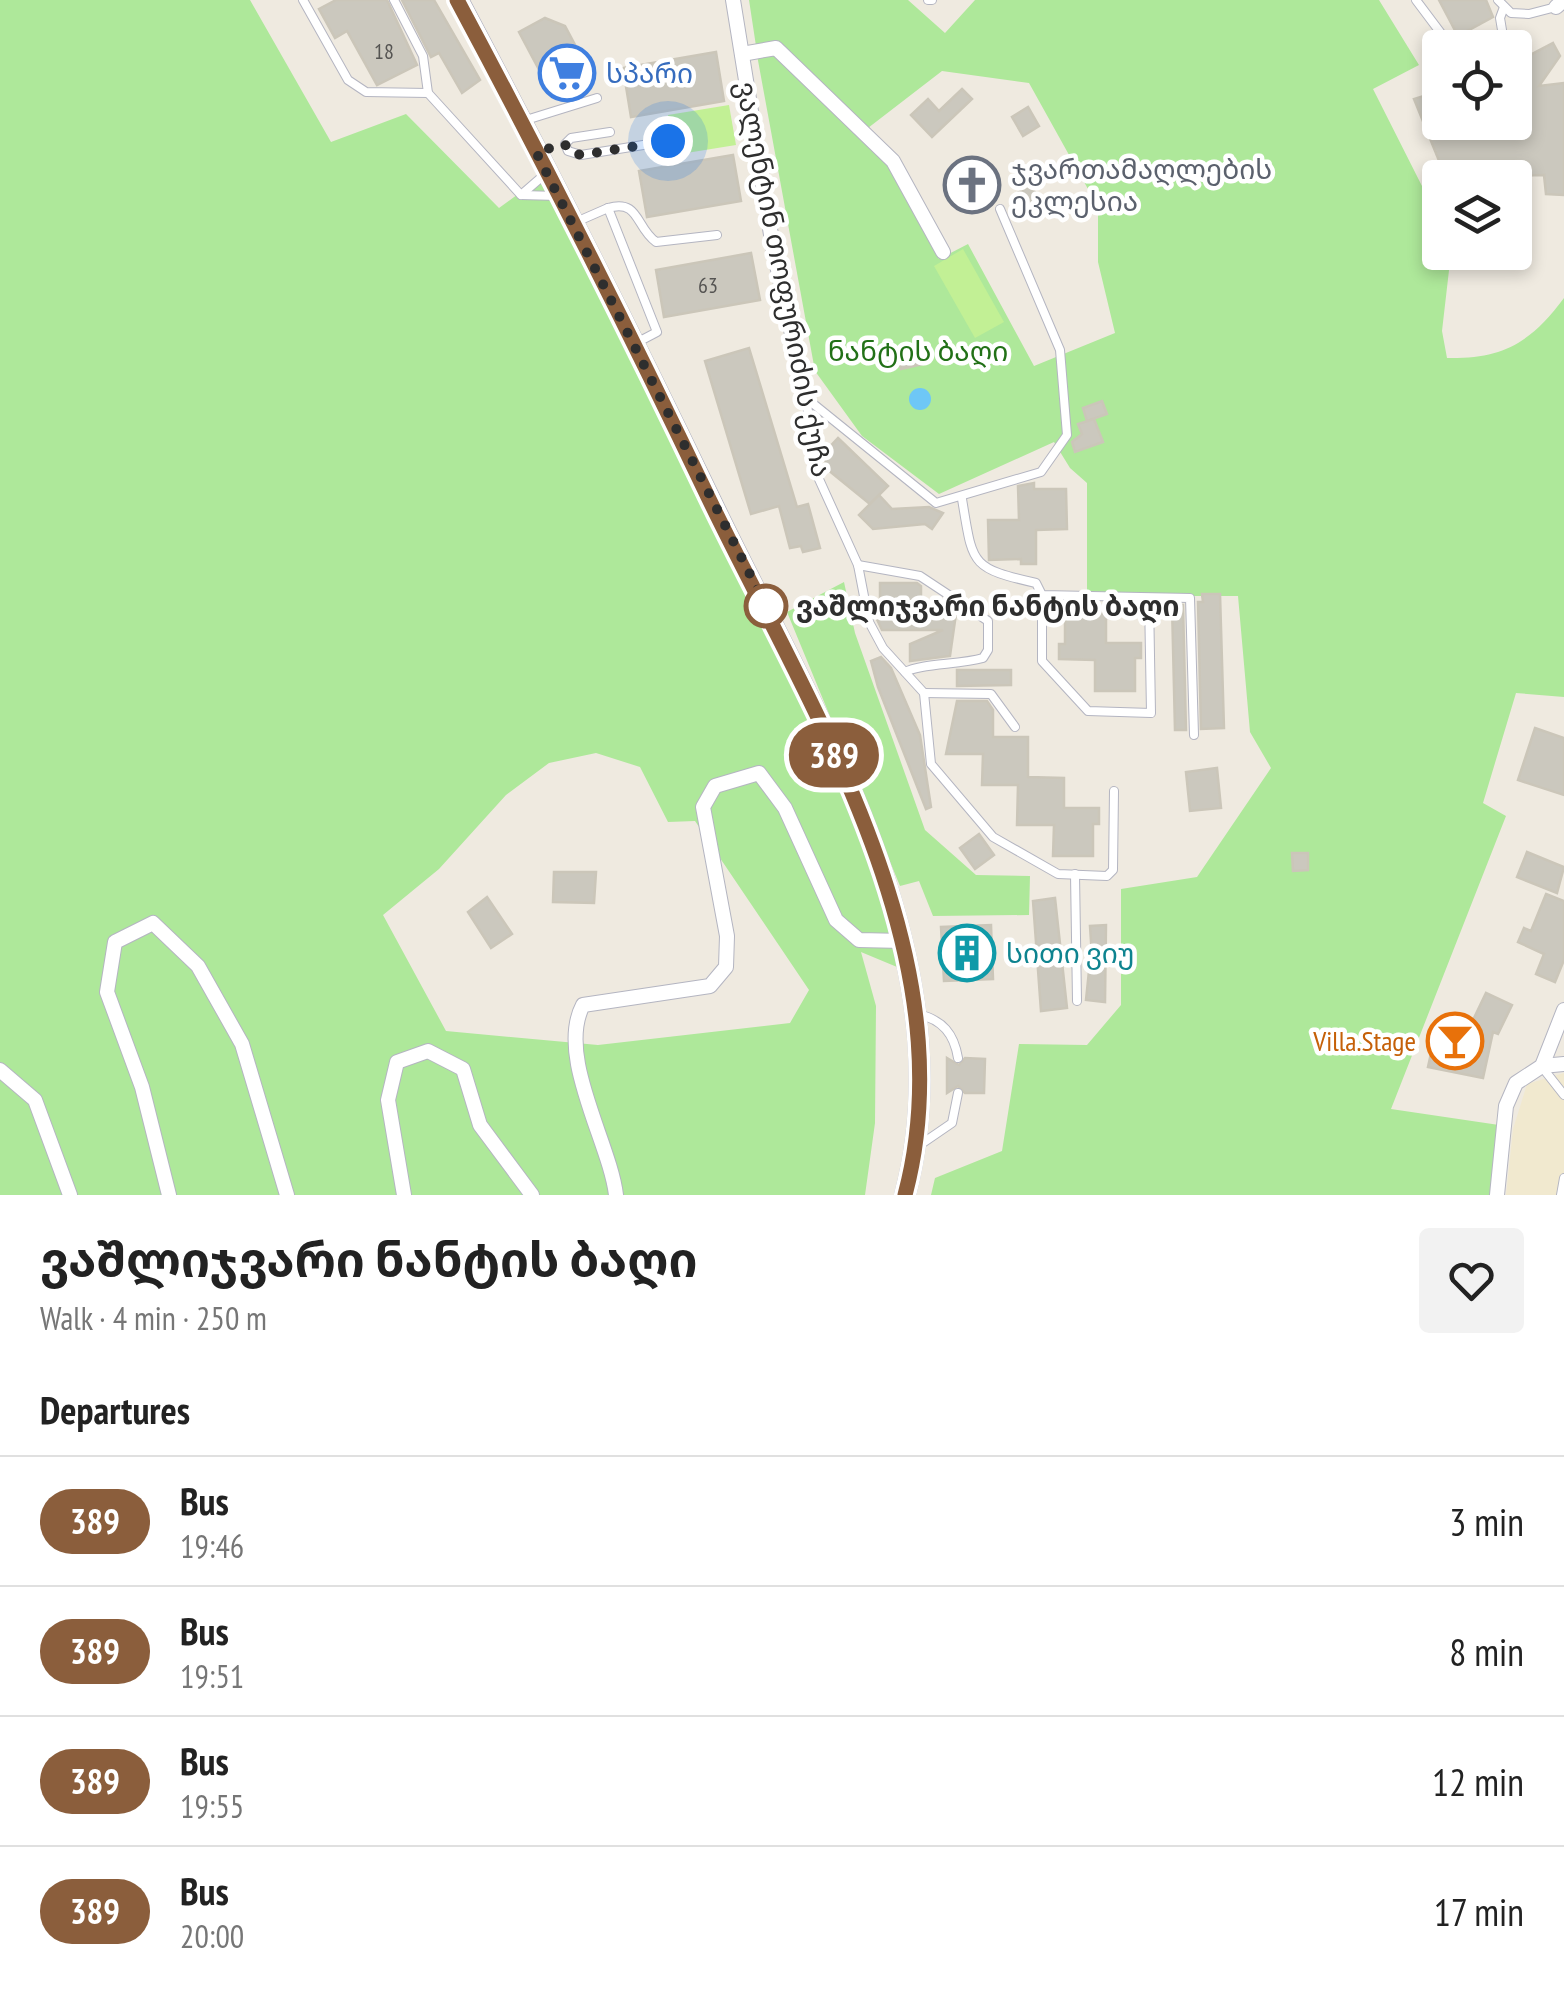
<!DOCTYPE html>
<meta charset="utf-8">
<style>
:root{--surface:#fff;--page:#f2f2f2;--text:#222;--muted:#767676;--line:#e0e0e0}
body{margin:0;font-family:"PT Sans Narrow","Noto Sans Georgian",sans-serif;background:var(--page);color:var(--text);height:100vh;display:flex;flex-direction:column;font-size:38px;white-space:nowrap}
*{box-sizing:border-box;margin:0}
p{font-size:32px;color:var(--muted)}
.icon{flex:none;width:55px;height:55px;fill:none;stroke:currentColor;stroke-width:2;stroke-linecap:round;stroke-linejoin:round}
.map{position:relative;height:1195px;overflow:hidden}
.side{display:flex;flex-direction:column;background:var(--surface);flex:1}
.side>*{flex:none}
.badge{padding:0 20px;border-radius:32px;font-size:35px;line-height:65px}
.tools{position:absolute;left:1422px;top:30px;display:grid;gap:20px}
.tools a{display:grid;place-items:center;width:110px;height:110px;border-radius:10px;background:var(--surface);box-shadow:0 5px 15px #0003;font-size:50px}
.you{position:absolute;width:50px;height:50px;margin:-25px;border:8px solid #fff;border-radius:50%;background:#1a73e8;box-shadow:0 0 0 15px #1a73e833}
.map>.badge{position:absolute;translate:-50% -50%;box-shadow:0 0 0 5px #fff}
h2{padding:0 40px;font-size:38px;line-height:90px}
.round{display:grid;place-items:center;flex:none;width:105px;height:105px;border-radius:10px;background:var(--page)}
.headline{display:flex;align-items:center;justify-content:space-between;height:170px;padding:0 40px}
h1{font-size:48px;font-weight:700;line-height:75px}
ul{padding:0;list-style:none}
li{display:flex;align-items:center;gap:30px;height:130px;padding:0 40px;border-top:2px solid var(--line)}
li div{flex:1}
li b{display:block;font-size:38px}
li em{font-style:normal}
li .badge{min-width:110px;font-weight:700;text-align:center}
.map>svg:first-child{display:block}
.education{fill:#f1e9cf}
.green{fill:#aee89a;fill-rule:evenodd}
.pitch{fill:#c2f095}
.water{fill:#6ec7f6}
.building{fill:#cbc8be;stroke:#cbc6b9;stroke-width:2.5}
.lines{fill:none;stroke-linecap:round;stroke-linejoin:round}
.lane-casing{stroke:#b4b5c1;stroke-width:10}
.street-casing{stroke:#b4b5c1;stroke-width:16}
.secondary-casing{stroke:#b4b5c1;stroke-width:22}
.lane{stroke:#fff;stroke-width:8}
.street{stroke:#fff;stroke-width:14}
.secondary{stroke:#fff;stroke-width:20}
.line-casing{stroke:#fff;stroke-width:22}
.line{stroke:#8b5e3c;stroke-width:15}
.walk{stroke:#2e2e2e;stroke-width:10;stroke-dasharray:0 18}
.stop-dot{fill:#fff;stroke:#8b5e3c;stroke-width:5}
.labels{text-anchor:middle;stroke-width:9;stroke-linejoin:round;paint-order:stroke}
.number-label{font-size:22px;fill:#555452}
.shop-label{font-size:28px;fill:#366cbe;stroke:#fff;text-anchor:start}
.worship-label{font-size:28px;fill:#5b616d;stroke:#fff;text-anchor:start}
.street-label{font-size:28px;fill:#2e2e2e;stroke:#fff}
.park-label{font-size:28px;fill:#227117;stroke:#fff}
.stop-label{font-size:28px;font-weight:bold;fill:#2e2e2e;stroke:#fff;text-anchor:start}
.culture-label{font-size:28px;fill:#0d838f;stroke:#fff;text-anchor:start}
.food-label{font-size:28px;fill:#c56008;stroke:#fff;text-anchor:end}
</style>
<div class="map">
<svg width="1564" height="1195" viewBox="0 0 1564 1195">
<rect width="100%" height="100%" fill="#efeae0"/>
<path class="education" d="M1564,1073v122h-58l7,-66 14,-45z"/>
<g class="green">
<path d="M0,0h250l81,142 75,-28 93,94 45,-33 265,519 100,278 -48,-20 15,54 -1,117 -10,72h-865zM596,753l44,14 28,55 27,-1 114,169 -19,33 -192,22 -152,-14 -63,-116 56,-46 67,-74 43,-32z"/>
<path d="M749,0h159l37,33 30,-33h404l40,65 -46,24 52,103 -1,28 16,14v18l11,1 -9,78 5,27c57,1 84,-16 117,-60v399l-48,-4 -33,110 23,13 -115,293 108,16 -9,70h-559l4,-17 67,-27 17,-107 68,1 34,-40v-116l76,-12 74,-109 -21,-36 -12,-136h-151v-113l-17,-15 -16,-26 -115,52 -77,-58 -47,-65 -58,-316 19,-3 110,111 53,96 29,-15 66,122 81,-33 -17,-71v-55l-69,-124 -87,-12 -74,57 -91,-87 -21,5z"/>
<path d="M844,582l11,51 70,197 51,45 54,1 -1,39 -96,1 -14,-35 -19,5 -113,-274z"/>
</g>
<g class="pitch">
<path d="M729,105l7,40 -62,10 -6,-40z"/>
<path d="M963,249l41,73 -29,16 -41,-72z"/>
</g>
<circle class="water" cx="920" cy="399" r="11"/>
<g class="building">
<path d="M336,0h51l30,65 -40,20 -30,-54 -12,7 -16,-29z"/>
<path d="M402,0h32l46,80 -18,13 -23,-40 -8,4z"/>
<path d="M1439,0h47l7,17 -35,19z"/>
<path d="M545,18l20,8 25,47 -38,21 -33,-62z"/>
<path d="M1553,43l7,13 -21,30 25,-3v112l-18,-1 -2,-19 -98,3 -32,-79 26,-8v31h75v-59z"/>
<path d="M716,52l8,49 -93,16 -8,-49z"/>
<path d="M962,89l10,10 -40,38 -21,-22 17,-16 11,12z"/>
<path d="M1028,107l11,19 -16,10 -11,-19z"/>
<path d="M733,155l8,46 -94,16 -8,-46z"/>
<path d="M971,167l20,20 -20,17 -18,-20z"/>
<path d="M1030,185l9,13 -13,9 -10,-13z"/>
<path d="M751,253l9,47 -96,17 -8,-47z"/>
<path d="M922,342l5,21 -26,6 -5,-21z"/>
<path d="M749,348l48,159 11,-3 12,44 -17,4 -2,-6 -11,2 -11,-42 -28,8 -46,-153z"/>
<path d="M1102,401l5,13 -20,7 -4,-13z"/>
<path d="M1094,419l9,23 -28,10 -3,-10 10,-8 -4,-10z"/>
<path d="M838,438l50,48 -18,18 -43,-35 -3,-16z"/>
<path d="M1034,483v6h32l1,40 -31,1v34h-15v-5l-32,1 -1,-40h31l-1,-34z"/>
<path d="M879,495l13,14 37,-2 14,6 -11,16 -7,-5 -52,5 -14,-14z"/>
<path d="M880,583h37l4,3v27l35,1 -6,42 -40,5v-17l33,-14h-61l-7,-15h5z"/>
<path d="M1202,594h18l4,134 -23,1 -3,-127h5z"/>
<path d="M1172,605h11l3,125h-11z"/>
<path d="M1065,612h41v31h35v15h-6v33h-40v-31l-36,-1v-15h6z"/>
<path d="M881,657l10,11 29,67 11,72 -5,2 -48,-122 -7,-26z"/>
<path d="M957,670h54v15l-54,1z"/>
<path d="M957,701h30l6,9v27h35v40l36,1v30h35v16h-6v32h-40l1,-31h-37l1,-40h-36l1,-31h-37z"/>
<path d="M1535,728l29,10v57l-46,-15z"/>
<path d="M1217,768l4,40 -31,3 -4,-39z"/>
<path d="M979,834l15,21 -19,14 -15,-21z"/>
<path d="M1527,852l37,15 -7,26 -40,-16z"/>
<path d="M1292,853h16v17l-15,1z"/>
<path d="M554,872h42l-2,31 -41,-1z"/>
<path d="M1546,894l18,7v59l-9,22 -19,-8 8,-20 -26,-12 6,-14 7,3z"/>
<path d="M487,897l25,37 -21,14 -23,-36z"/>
<path d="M1055,898l12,110 -26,3 -8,-110z"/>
<path d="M991,925l2,54 -49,2 -3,-54z"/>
<path d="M1106,925l-1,77 -19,-2 3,-29 4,1 -3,-46z"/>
<path d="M1486,993l26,12 -14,29 -5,-2 -10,46 -55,-11 7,-32 28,6z"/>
<path d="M947,1058l12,7 6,-7 20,1 -1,34h-19l-7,-7 -11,7z"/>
</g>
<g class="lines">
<g class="lane-casing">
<g id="lane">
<path d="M303,0l45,80 18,12 62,1 93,102 37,1"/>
<path d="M394,0l29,56 5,37"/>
<path d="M928,0h4"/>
<path d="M1416,0l36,48"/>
<path d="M1498,0l13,13 18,1 27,-7"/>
<path d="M1504,7l-4,11 5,30"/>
<path d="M526,120l71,-22"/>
<path d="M610,132l-39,6 -6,6 3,7 13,4 87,-14"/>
<path d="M521,195l23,-20"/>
<path d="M576,222l32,-14"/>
<path d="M638,342l19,-10 -49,-124c32,-9 27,19 48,34l61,-7"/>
<path d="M806,398l12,79 40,88 11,57 14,26 41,45 7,71 62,73 65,37 49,2 6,-6 1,-79"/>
<path d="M806,398l130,105 105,-31 26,-37 -7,-85 -60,-141"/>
<path d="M962,499c11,65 7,69 74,84l6,12 148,3 4,137"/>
<path d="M858,565l62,11 68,45v29l-5,8c-24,7 -61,5 -78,14"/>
<path d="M1042,595v66l46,50 63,2 -2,-115"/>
<path d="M924,693l67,1 24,33"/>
<path d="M1075,874l2,127"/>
<path d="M918,1014c25,6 36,20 40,44"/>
<path d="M1542,1067l22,28"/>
<path d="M917,1147l35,-24 6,-30"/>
<path d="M1561,1195l3,-17"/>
</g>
</g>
<g class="street-casing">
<g id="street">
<path d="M733,0l40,247 33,151"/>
<path d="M1556,7l8,-7"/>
<path d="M742,54l34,-6 117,113 50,91"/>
<path d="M1542,1066l22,-2"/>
<path d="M0,1070l35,30 35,95"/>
<path d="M169,1195l-27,-108 -35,-95 8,-50 38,-19 45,43 44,78 45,151"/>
<path d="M404,1195l-16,-95 9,-38 31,-11 35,18 17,56 52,70"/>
<path d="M616,1195c-6,-52 -60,-139 -33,-190l127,-19 16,-19 1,-31 -24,-129 12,-21 44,-13 26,35 51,112 23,20 44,1"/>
<path d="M1497,1195l9,-89 10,-23 26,-17 22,-56"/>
</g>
</g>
<g class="secondary-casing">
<path id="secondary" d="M458,0c87,164 171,331 252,499 99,208 259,454 195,696"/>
</g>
<use href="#lane" class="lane"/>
<use href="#street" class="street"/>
<use href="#secondary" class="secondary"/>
</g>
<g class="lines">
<g class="line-casing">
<path id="line" d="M457,0c88,164 172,331 252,499 100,208 260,454 196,696"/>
</g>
<use href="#line" class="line"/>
<path class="walk" d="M668,141l-87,14 -13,-4 -3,-7 -29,8 232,458 -2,-4"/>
</g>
<defs>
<g id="supermarket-ring" transform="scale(2.875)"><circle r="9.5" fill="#fff" stroke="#3f7fe0" stroke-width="1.5"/><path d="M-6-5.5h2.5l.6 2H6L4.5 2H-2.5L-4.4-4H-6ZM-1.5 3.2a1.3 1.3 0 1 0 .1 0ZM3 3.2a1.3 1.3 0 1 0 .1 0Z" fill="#3f7fe0"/></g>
<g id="church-ring" transform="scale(2.875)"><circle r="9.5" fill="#fff" stroke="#6b7280" stroke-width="1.5"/><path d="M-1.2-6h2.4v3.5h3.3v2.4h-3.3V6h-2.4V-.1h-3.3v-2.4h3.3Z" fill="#6b7280"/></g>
<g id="building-ring" transform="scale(2.875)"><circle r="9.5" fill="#fff" stroke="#0f9aa8" stroke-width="1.5"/><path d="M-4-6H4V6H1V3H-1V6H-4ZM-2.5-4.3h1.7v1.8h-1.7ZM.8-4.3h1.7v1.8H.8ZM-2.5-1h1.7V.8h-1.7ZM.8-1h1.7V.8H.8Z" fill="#0f9aa8"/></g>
<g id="bar-ring" transform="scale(2.875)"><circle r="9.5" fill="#fff" stroke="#e8710a" stroke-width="1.5"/><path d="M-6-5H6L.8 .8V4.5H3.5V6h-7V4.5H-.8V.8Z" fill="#e8710a"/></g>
</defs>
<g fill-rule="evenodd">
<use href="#supermarket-ring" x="567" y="73"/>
<use href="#church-ring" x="972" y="185"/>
<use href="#building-ring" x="967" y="953"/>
<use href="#bar-ring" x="1455" y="1041"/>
</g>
<circle class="stop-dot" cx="766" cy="606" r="20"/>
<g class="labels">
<g class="number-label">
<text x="384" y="59">18</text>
<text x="708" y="293">63</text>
</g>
<g class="shop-label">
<text x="606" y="83">სპარი</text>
</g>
<g class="worship-label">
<text x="1011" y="179">ჯვართამაღლების<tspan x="1011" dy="32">ეკლესია</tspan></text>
</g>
<g class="street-label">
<text transform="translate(784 279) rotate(79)" y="10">ვალენტინ თოფურიძის ქუჩა</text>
</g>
<g class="park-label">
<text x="918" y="361">ნანტის ბაღი</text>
</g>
<g class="stop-label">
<text x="796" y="616">ვაშლიჯვარი ნანტის ბაღი</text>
</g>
<g class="culture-label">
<text x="1006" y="963">სითი ვიუ</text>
</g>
<g class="food-label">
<text x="1416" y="1051">Villa.Stage</text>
</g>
</g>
</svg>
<div class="tools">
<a><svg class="icon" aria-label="locate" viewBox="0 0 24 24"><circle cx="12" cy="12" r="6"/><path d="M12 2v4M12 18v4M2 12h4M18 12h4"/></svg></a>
<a><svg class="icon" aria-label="layers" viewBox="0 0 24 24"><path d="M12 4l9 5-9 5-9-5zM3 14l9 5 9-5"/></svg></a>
</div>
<div class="you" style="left:668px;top:141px"></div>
<b class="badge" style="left:834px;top:755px;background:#8b5e3c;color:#fff">389</b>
</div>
<section class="side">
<div class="headline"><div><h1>ვაშლიჯვარი ნანტის ბაღი</h1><p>Walk · 4 min · 250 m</p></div><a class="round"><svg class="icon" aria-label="heart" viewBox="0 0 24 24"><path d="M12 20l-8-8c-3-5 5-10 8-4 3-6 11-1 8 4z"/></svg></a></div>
<h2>Departures</h2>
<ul>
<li><span class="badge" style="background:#8b5e3c;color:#fff">389</span><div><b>Bus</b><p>19:46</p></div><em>3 min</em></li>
<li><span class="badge" style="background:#8b5e3c;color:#fff">389</span><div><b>Bus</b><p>19:51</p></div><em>8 min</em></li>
<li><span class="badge" style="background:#8b5e3c;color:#fff">389</span><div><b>Bus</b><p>19:55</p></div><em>12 min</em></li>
<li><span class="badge" style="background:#8b5e3c;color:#fff">389</span><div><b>Bus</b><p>20:00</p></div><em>17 min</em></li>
</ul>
</section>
